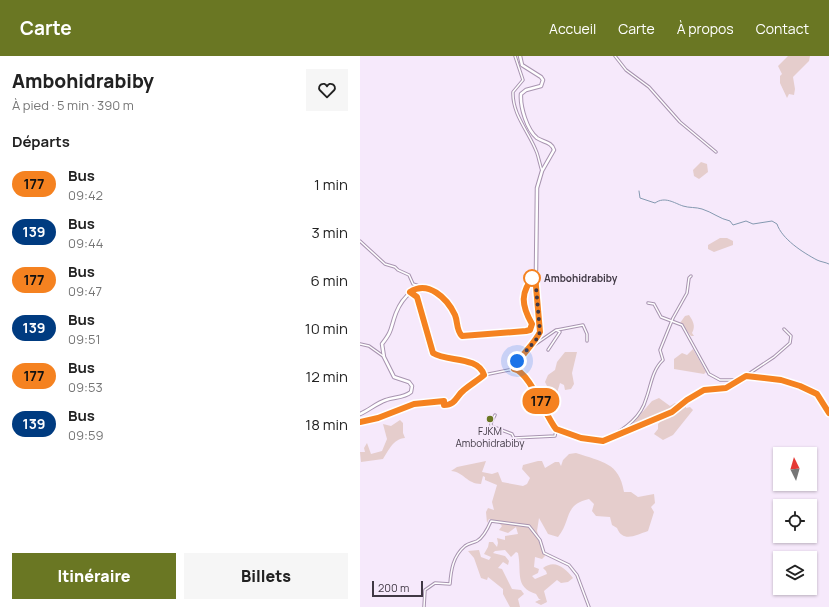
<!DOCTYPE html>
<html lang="fr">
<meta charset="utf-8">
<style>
:root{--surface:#fff;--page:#f6f6f6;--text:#222;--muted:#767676;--accent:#6a7723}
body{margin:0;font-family:Manrope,sans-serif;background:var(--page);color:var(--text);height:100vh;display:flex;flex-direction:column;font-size:15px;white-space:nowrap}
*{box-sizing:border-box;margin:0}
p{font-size:13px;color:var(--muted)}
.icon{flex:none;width:22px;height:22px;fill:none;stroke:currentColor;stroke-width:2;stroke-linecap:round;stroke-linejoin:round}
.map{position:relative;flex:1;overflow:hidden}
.sheet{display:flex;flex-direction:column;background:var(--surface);width:360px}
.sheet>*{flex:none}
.badge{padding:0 8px;border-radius:13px;font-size:14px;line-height:26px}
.needle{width:26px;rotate:355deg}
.tools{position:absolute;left:413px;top:391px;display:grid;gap:8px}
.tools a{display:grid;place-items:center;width:44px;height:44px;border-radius:0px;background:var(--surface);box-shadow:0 1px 3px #0004;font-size:20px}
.scale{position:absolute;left:12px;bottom:10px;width:51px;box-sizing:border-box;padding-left:4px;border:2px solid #403844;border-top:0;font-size:11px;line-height:14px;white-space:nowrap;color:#403844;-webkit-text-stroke:3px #f6e9fb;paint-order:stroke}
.you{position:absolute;width:20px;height:20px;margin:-10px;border:3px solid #fff;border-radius:50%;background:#1a73e8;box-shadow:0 0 0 6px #1a73e833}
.map>.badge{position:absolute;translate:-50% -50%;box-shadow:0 0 0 2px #fff}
h2{padding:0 12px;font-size:15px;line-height:36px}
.round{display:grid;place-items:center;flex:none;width:42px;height:42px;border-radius:0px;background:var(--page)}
.headline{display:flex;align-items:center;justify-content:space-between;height:68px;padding:0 12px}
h1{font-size:19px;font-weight:800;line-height:30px}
.action{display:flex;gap:8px;margin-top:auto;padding:8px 12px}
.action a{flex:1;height:46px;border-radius:0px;background:var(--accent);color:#fff;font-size:16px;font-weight:800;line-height:46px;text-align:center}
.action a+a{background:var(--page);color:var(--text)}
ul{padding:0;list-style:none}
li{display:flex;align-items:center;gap:12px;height:48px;padding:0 12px}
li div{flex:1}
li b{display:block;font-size:15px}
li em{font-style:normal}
li .badge{min-width:44px;font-weight:700;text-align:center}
header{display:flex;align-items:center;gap:24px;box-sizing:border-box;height:56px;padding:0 20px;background:var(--accent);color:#fff}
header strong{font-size:19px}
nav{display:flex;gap:22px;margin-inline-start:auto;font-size:14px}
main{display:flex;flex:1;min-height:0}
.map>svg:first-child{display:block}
.green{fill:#e5cdcc}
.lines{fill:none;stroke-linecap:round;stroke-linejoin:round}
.stream{stroke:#8499b0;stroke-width:1}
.minor-casing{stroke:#a894b0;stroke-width:3.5}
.secondary-casing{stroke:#a894b0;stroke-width:4.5}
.minor{stroke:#fff;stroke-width:1.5}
.secondary{stroke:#fff;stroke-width:2.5}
.line-casing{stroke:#fff;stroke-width:9}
.line{stroke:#f58220;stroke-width:6}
.walk{stroke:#403844;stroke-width:4;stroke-dasharray:0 7.2}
.stop-dot{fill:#fff;stroke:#f58220;stroke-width:2}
.poi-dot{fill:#6a7723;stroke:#f6e9fb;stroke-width:1.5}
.labels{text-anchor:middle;stroke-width:3.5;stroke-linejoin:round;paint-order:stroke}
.stop-label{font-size:10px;font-weight:bold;fill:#403844;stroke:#f6e9fb;text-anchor:start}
.poi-label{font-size:10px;fill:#403844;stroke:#f6e9fb}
</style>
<header>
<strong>Carte</strong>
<nav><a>Accueil</a><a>Carte</a><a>À propos</a><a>Contact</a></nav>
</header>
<main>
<section class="sheet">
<div class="headline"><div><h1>Ambohidrabiby</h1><p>À pied · 5 min · 390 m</p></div><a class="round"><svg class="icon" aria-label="heart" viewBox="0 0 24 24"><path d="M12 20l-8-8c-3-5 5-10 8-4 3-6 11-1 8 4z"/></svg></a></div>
<h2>Départs</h2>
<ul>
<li><span class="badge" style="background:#f58220;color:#111">177</span><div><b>Bus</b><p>09:42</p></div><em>1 min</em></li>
<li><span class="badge" style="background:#003b80;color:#fff">139</span><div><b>Bus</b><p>09:44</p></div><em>3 min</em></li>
<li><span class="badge" style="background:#f58220;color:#111">177</span><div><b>Bus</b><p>09:47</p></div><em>6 min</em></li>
<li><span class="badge" style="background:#003b80;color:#fff">139</span><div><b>Bus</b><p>09:51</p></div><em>10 min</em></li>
<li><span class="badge" style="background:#f58220;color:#111">177</span><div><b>Bus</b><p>09:53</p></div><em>12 min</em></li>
<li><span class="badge" style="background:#003b80;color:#fff">139</span><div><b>Bus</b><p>09:59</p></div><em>18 min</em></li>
</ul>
<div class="action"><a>Itinéraire</a><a>Billets</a></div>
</section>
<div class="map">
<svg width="469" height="551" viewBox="0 0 469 551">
<rect width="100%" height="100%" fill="#f6e9fb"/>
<g class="green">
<path d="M428,0h22l-1,5 -16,16 2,12 -1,6 -5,-1 -2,4 -7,-15v-7l2,-2 -4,-8z"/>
<path d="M341,106l6,2 1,8 -9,7 -5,-3 -1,-6z"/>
<path d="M360,182h7l6,3v4l-19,7 -6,-3v-4z"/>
<path d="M329,259c4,6 7,11 3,18l2,3h-3l-11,-13 5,-7z"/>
<path d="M333,293l13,23 -2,2 -30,-5v-10l8,-6 5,2z"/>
<path d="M205,296h12l-5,21 2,11 -3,5 -6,1 -1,-5 -4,-2 -3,10 -4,1 -4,-4 -4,-8 3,-7 7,-5 2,-8z"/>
<path d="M299,342l11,8 5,-3 4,2 7,-2v5l4,-1 3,3 -20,25 -10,5 -9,-6 4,-5v-5l2,-2 -1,-2 -24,5 -2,-2 19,-22z"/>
<path d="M40,364l3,3v10l2,5c-12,1 -16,12 -22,21l-22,3 -1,-10h5l-1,-4 3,-5 4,11 11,-3 5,-12 -4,-15 8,2z"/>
<path d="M216,397c26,9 43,9 48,39h7l7,5 16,-3 1,9 -4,4 3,5 -6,19c-12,4 -25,12 -31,-3l-5,-3 -2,-8 -14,-1 -4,-5 2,-7 -5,-5c-26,6 -17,21 -31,38l-10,-3 -9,-16 -2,13 8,25 -3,3 -7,-2 -1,10 5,2 -1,4 -6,3 3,3 12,-5 -1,-3 -3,-3c12,-9 22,0 30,10l-5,4 -7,1 -4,-3 -13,11 3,11 -6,3 -6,-3 6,-3h-2l-3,-5c-22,-7 -14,-22 -18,-41l-2,-1 -5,5 -6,-7 -10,1 -2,2 12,3 4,5 -1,4 -5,-3 -5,6 4,1 10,20 9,1 3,4 -6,5 2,8h-10l-7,-13v-5l-15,-12 -1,3 -6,-2 -7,-20 -6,-7 11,-1 2,7 8,3 2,-3 -7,-3 4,-7 1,-5h4l4,5 1,-4 -1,-5 8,2v-4l13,-2 -2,-7 -8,6 -9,-3 3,-4 -5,-5 -8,-2 -2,4 -1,-11 2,-4 6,2 -2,-8 5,-17 -12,-5v-3l-2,-1 -2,8c-14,0 -17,-12 -30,-13l6,-4 29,-6 -4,11 10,2 6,-2 4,10 21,4 4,-2 3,-6 -8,-9 1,-4 15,-4h4l3,7 10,-6h4l2,4 2,-6 6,-6z"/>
</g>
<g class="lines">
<path class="stream" d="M279,135l1,7 15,5c10,-7 19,0 28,3 6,2 13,1 19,3 10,3 18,10 28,12l3,4 13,-4 7,3 19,-3 5,3c5,15 25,28 40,36 4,2 8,2 12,4"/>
<g class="minor-casing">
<g id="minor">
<path d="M155,0l8,24 -10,12c-1,23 17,41 24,61 2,6 3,12 5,18"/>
<path d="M255,0l11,14 23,17 31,35 36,30"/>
<path d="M0,185l25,23 10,3 3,3 11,5 4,9 9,3"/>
<path d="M51,237l6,4 14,54c14,14 46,3 53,24"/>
<path d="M288,247l6,1 7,13 21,8 27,49 11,6h16"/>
<path d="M197,274l26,-5 4,9v7"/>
<path d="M0,288l9,2 14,10"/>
<path d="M167,294l29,-20 4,2 -12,18"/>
<path d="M154,313c6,-14 20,-23 26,-38l-5,-55"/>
<path d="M387,319l27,-18 16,-14 1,-7 -7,-7"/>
<path d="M135,359l-4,8v3l21,8 2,4 41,-2 1,-7"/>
<path d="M0,366l18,-4 36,-14 30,-3v4h5l7,-4 6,-9 22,-17 30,-6c15,3 32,48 42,60l25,9 22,3 69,-29 15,-12 18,-10 21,-2 20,-12 35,4 19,6 17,8 12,19"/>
<path d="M250,381c16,-9 31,-20 36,-38 5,-13 6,-29 17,-39l-3,-10 13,-32 14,-25 2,-15 2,-2"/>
<path d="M64,551l1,-17 10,-7 15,1c1,-14 3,-28 15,-38 4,-3 8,-3 12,-5 7,-4 11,-13 14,-20l38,5 11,14 4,13 25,12 8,10 12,32"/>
</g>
</g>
<g class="secondary-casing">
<path id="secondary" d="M0,358c9,-4 17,-11 26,-14 8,-3 18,-2 25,-8l1,-6 -3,-4 -15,-5 -10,-20 -2,-13c11,-14 8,-15 14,-31 6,-15 22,-34 39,-21 7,4 12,12 17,18 6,8 3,19 10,26l64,-5 4,-1 2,-6c-10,-16 -11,-26 -2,-42 3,-5 5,-7 6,-12l1,-82 5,-17 12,-21c-2,-8 -11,-8 -17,-12 -10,-8 -17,-31 -16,-44l5,-4 15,-4 2,-6 -2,-3 -19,-12 -2,-9"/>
</g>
<use href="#minor" class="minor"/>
<use href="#secondary" class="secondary"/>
</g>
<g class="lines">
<g class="line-casing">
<path id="line" d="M0,366l18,-4 36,-14 30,-3v4c12,0 12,-9 20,-15 6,-5 14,-10 20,-15 -6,-19 -37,-13 -51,-22l-16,-56 -7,-5c18,-12 37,6 45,23 3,7 1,15 7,21l64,-5 4,-1 2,-6c-11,-19 -12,-32 3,-49l5,57c-7,14 -20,23 -26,37 15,2 32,48 42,60l25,9 22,3 69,-29 15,-12 17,-10 22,-2 20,-12 35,4 19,6 17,8 12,19"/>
</g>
<use href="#line" class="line"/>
<path class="walk" d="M157,305l19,-21 4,-8 -5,-57 -3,3"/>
</g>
<circle class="stop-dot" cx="172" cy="222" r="8"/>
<circle class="poi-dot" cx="130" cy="363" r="4"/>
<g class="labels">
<g class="stop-label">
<text x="184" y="226">Ambohidrabiby</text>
</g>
<g class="poi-label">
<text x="130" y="379">FJKM<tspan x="130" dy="12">Ambohidrabiby</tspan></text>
</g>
</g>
</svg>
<div class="tools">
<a><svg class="needle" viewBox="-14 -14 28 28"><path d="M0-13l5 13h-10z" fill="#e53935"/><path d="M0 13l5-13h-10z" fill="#767676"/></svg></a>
<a><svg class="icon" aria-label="locate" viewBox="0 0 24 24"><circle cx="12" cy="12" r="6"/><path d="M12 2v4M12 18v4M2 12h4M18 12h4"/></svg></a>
<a><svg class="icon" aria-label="layers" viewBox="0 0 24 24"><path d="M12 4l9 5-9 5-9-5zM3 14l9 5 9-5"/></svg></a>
</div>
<div class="scale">200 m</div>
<div class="you" style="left:157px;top:305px"></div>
<b class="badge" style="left:181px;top:345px;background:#f58220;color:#111">177</b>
</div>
</main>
